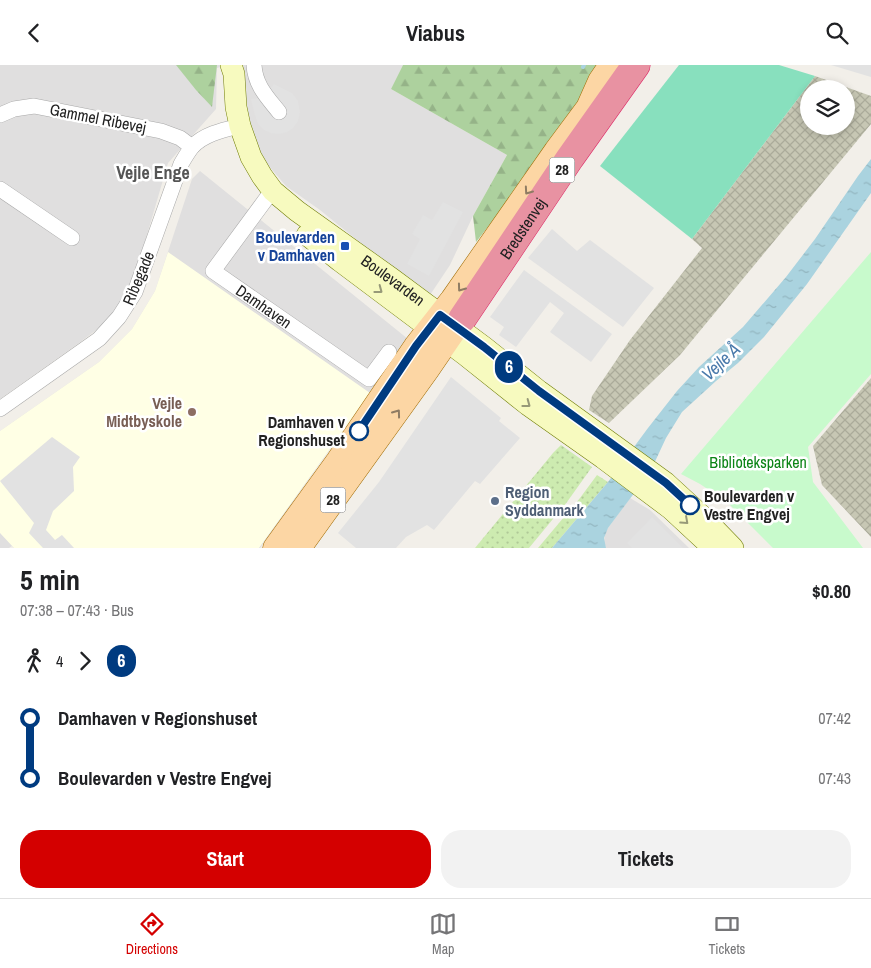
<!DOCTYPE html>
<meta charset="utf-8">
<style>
:root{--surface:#fff;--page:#f2f2f2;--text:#202124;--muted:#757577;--line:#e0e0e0;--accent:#d40000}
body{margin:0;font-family:"Archivo Narrow",sans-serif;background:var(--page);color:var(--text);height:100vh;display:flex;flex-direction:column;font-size:19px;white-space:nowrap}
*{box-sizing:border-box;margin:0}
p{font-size:16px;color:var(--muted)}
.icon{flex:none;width:28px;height:28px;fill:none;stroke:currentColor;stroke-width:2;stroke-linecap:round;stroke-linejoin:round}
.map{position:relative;height:483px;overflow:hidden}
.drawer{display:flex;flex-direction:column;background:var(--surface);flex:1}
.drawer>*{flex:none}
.badge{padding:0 10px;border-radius:16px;font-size:18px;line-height:32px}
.fabs{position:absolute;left:800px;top:15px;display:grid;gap:10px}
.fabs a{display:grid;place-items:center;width:55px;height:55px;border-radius:50%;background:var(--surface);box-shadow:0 2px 8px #0003;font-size:25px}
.map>.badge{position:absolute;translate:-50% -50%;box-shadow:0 0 0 2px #fff}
.legs{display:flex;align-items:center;gap:8px;height:55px;padding:0 20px;font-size:16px}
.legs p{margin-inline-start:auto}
.headline{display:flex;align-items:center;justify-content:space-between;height:85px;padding:0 20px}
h1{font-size:28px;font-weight:800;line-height:38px}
.cta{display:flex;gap:10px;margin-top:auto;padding:10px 20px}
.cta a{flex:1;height:58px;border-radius:20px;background:var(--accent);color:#fff;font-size:20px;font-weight:800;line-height:58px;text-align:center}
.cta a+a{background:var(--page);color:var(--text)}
ul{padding:0 20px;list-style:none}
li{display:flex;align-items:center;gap:18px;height:60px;font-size:19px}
li i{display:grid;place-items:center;width:8px;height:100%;margin:0 6px;background:currentColor}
li i::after{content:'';width:12px;height:12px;margin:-6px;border:4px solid;border-radius:50%;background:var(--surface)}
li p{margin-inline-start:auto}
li:first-child i{background:linear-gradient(#0000 50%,currentColor 0)}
li:last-child i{background:linear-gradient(currentColor 50%,#0000 0)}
header{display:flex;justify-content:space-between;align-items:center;height:65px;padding:0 20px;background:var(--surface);font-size:22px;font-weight:800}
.tab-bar{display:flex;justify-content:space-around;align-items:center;height:70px;border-top:1px solid var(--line);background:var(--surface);font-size:14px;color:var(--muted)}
.tab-bar a{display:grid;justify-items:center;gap:2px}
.tab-bar .active{color:var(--accent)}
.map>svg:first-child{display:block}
.residential{fill:#e0dfdf}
.education{fill:#ffffe5}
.construction{fill:url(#construction-cross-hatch);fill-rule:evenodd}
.grass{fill:url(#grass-dots)}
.forest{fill:url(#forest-firs)}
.park{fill:#c8facc}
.pitch{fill:#88e0be}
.parking{fill:#e2e2e2}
.water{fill:url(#water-ripples)}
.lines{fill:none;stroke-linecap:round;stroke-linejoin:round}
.stream{stroke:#aad3df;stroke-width:4}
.street-casing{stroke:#a9a9a9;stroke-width:16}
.secondary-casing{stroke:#707d05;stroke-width:22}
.primary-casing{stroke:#a06b00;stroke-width:25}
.highway-casing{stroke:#dc2a67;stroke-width:29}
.street{stroke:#fff;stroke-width:15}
.secondary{stroke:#f7fabf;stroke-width:21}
.primary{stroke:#fcd6a4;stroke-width:24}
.highway{stroke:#e892a2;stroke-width:28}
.oneway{stroke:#8f7c63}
.oneway2{stroke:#979978}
.line-1-casing{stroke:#fff;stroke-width:11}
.line-1{stroke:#003b80;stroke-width:8}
.transit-dot{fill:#1a4fb4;stroke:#fff;stroke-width:2}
.education-dot{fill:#8d6e63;stroke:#fff;stroke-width:2}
.stop-1-dot{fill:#fff;stroke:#003b80;stroke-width:2.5}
.service-dot{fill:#5c6f8a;stroke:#fff;stroke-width:2}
.labels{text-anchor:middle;stroke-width:5;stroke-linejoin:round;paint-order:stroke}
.shield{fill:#fff;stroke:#646464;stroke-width:1}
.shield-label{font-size:15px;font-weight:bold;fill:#222}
.street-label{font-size:16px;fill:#222;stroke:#fff}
.transit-label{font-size:16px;font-weight:bold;fill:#164399;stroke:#fff;text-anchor:end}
.education-label{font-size:16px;font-weight:bold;fill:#785e54;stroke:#fff;text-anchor:end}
.stop-label{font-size:16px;font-weight:bold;fill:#222;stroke:#fff;text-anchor:end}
.park-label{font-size:16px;fill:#0c8416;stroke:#fff}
.service-label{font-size:16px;font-weight:bold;fill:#4e5e75;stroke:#fff;text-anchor:start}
.neighbourhood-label{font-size:18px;font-weight:bold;fill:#555;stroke:#fff}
.water-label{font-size:18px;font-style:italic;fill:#4a7aab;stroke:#fff}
</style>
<header><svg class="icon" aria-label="back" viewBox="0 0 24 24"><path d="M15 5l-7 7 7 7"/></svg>Viabus<svg class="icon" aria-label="search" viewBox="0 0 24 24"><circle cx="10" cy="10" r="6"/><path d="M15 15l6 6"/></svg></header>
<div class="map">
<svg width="871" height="483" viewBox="0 0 871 483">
<defs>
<pattern id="construction-cross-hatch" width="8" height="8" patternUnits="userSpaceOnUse" patternTransform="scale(1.25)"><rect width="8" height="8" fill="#c7c7b4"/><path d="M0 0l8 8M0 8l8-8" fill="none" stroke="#abab9a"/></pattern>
<pattern id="grass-dots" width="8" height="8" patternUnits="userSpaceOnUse" patternTransform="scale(1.25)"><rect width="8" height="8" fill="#cdebb0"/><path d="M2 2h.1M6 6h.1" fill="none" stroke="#b0c997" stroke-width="1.8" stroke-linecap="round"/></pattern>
<pattern id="forest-firs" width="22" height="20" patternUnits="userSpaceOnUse" patternTransform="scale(1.25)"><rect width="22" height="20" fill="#add19e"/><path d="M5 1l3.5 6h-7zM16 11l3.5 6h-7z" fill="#95b388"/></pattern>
<pattern id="water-ripples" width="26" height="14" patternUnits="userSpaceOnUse" patternTransform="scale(1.25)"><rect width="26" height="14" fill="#aad3df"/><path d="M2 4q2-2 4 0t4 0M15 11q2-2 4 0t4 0" fill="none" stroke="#92b5bf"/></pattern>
</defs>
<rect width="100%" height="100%" fill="#f2efe9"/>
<g class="residential">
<path d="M0,0h227l-10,3 -1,41 -48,54 -24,82 -16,45 -20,31 -29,22 -79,56z"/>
<path d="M243,0h160l-12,24 116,66 -34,61 -23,49 -20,30 -73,-55 -37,-30 -34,-24 -24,-28 -14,-38z"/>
<path d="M200,106l208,168 -148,209h-246l-2,-2 -3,2h-9v-117l99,-69 33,-33 23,-38 37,-112z"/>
<path d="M630,433l20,12 39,38h-83l-2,-6 1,-9 3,-5z"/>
</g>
<path class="education" d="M168,187l202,141 -111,155h-245l-14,-15v-102l99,-69 33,-33 23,-38z"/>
<g class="construction">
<path d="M815,11l56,20v28l-191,231 -71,68 -20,-13 3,-14 38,-56 72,-92 -10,-9zM809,24h37v37h-37z"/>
<path d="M871,313v159l-49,-52 -9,-39z"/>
</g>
<g class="grass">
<path d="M561,380l31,22 -25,35 -38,46h-54l78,-95z"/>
<path d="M597,410l11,7 -56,66h-14l42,-50z"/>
</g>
<g class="forest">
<path d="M176,0h41l-5,42 -16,-17z"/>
<path d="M403,0h201l-40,65 -88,112 -3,-26 34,-61 -116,-66z"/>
</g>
<path class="park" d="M871,187v122l-63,73 5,35 50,66h-90l-46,-46 -27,-18 -19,-10z"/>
<path class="pitch" d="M679,0h100l36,11 -123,163 -92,-73z"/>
<g class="parking">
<path d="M831,0h40v12z"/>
<path d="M274,19l18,9 6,8 2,11 -2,9 -5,7 -6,4 -8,2 -8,-1 -7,-3 -6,-6 -3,-9 -4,-16 10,-1 8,-7z"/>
<path d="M443,137l20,10 -34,64 -22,-12 13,-25 -8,-5 11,-19 9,5z"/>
<path d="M552,164l25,22 13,-11 64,48 -31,39 -95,-69z"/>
<path d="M524,205l88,64 -21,28 -41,-30 14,-19 -14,-11 -34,45 -17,-12 5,-8 -14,-10z"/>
<path d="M451,312l50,41 -2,3 21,17 -40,46 -5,-3 -41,49 -7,-5 -21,12 -10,11h-40l-18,-15 41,-51z"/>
<path d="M52,372l28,20 -7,10 1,24 -21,20 -7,19 9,10 7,-5 12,13h-31l-14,-15 5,-10 -34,-42z"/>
<path d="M652,452l31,31h-51l-5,-5z"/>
</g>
<path class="water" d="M871,94v34l-64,91 -43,53 -26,26 -22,18 -34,31 -16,26 -14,30 -8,12 -36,48 -4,10 2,10h-54l56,-66 40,-54 29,-37 22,-24 44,-40 43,-50 29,-38 43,-63z"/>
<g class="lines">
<path class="stream" d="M583,2l1,-2"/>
<g class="street-casing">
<g id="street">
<path d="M254,0c1,20 13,32 25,47"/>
<path d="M0,50l14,-6 20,-3 127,25 19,7 12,9"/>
<path d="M0,124l72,49"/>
<path id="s1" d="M273,126l-7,8 -53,72 156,108 20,-27"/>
<path d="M0,344l99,-70 20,-22 16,-25 46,-128c3,-5 7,-12 11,-17 12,-13 31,-17 48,-21"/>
</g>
</g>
<g class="secondary-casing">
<g id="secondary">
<path id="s2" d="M231,0l3,9 2,33 4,19 11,31 11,19 11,15 24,20 94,67 93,69 55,44 127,92 37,34 30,31"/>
<path d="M307,170l33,26 124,93 64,51 75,53 68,51 42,39"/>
</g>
</g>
<g class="primary-casing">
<g id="primary">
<path d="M275,483l63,-87 78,-115 36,-46 104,-149 32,-43 12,-27 11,-16"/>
<path d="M299,483l128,-178 35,-51"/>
</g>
</g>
<g class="highway-casing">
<g id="highway">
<path id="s3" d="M462,254l108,-161 66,-93"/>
</g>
</g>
<use href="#street" class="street"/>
<use href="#secondary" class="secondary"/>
<use href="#primary" class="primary"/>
<use href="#highway" class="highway"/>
</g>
<defs><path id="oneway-chevron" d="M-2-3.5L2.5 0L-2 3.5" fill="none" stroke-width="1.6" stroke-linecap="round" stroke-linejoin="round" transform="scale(1.25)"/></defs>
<g class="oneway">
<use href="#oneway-chevron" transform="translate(528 126) rotate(125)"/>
<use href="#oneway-chevron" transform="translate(461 223) rotate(126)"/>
<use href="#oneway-chevron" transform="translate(397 348) rotate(-54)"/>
</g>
<g class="oneway2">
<use href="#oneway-chevron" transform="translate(379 225) rotate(37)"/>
<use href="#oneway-chevron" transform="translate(527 339) rotate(37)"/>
<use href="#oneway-chevron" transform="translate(685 456) rotate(42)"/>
</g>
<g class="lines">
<g class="line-1-casing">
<path id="line-1" d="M359,366l57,-85 24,-31 44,32 55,44 127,92 24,22"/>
</g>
<use href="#line-1" class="line-1"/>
</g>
<rect class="transit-dot" x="340" y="176" width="10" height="10" rx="2.5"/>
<circle class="education-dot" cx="192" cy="347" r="5"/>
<g class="stop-1-dot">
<circle cx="359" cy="366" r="9"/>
<circle cx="690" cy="440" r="9"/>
</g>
<circle class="service-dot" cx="495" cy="436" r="5"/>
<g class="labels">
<g class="shield">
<rect x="549.5" y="92.5" width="25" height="25" rx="4"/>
<rect x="320.5" y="422.5" width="25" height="25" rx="4"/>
</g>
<g class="shield-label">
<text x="562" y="110">28</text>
<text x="333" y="440">28</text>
</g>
<g class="street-label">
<text transform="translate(98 53) rotate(11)" y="6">Gammel Ribevej</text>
<text dy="6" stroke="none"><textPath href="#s3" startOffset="109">Bredstenvej</textPath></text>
<text transform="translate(138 213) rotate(-67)" y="6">Ribegade</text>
<text dy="6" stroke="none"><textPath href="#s2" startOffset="285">Boulevarden</textPath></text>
<text dy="6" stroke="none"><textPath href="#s1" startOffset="162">Damhaven</textPath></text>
</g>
<g class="transit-label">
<text x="335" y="178">Boulevarden<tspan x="335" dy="18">v Damhaven</tspan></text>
</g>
<g class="education-label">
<text x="182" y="344">Vejle<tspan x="182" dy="18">Midtbyskole</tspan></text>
</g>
<g class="stop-label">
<text x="345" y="363">Damhaven v<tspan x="345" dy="18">Regionshuset</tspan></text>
<text x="704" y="437" text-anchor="start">Boulevarden v<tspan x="704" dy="18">Vestre Engvej</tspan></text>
</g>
<g class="park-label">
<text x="758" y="403">Biblioteksparken</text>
</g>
<g class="service-label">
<text x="505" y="433">Region<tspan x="505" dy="18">Syddanmark</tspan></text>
</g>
<g class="neighbourhood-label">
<text x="153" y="114">Vejle Enge</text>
</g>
<g class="water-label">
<text transform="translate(721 297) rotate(-43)" y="6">Vejle Å</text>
</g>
</g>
</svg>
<div class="fabs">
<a><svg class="icon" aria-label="layers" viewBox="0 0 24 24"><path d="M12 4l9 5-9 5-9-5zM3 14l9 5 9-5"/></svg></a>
</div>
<b class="badge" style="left:509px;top:302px;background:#003b80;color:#fff">6</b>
</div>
<section class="drawer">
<div class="headline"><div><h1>5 min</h1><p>07:38 – 07:43 · Bus</p></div><b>$0.80</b></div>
<div class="legs"><svg class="icon" aria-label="walk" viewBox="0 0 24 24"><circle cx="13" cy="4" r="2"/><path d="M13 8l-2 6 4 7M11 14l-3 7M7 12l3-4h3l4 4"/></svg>4<svg class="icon" aria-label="forward" viewBox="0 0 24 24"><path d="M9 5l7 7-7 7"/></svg><b class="badge" style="background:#003b80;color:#fff">6</b></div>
<ul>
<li><i style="color:#003b80"></i><b>Damhaven v Regionshuset</b><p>07:42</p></li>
<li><i style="color:#003b80"></i><b>Boulevarden v Vestre Engvej</b><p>07:43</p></li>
</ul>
<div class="cta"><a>Start</a><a>Tickets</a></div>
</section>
<nav class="tab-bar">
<a class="active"><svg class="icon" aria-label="directions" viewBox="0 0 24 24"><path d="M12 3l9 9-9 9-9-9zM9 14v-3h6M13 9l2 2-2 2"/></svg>Directions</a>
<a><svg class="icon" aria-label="map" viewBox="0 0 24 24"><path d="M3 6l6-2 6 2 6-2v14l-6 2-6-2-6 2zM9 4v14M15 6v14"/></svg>Map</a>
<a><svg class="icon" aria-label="tickets" viewBox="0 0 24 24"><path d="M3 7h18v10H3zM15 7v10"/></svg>Tickets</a>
</nav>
